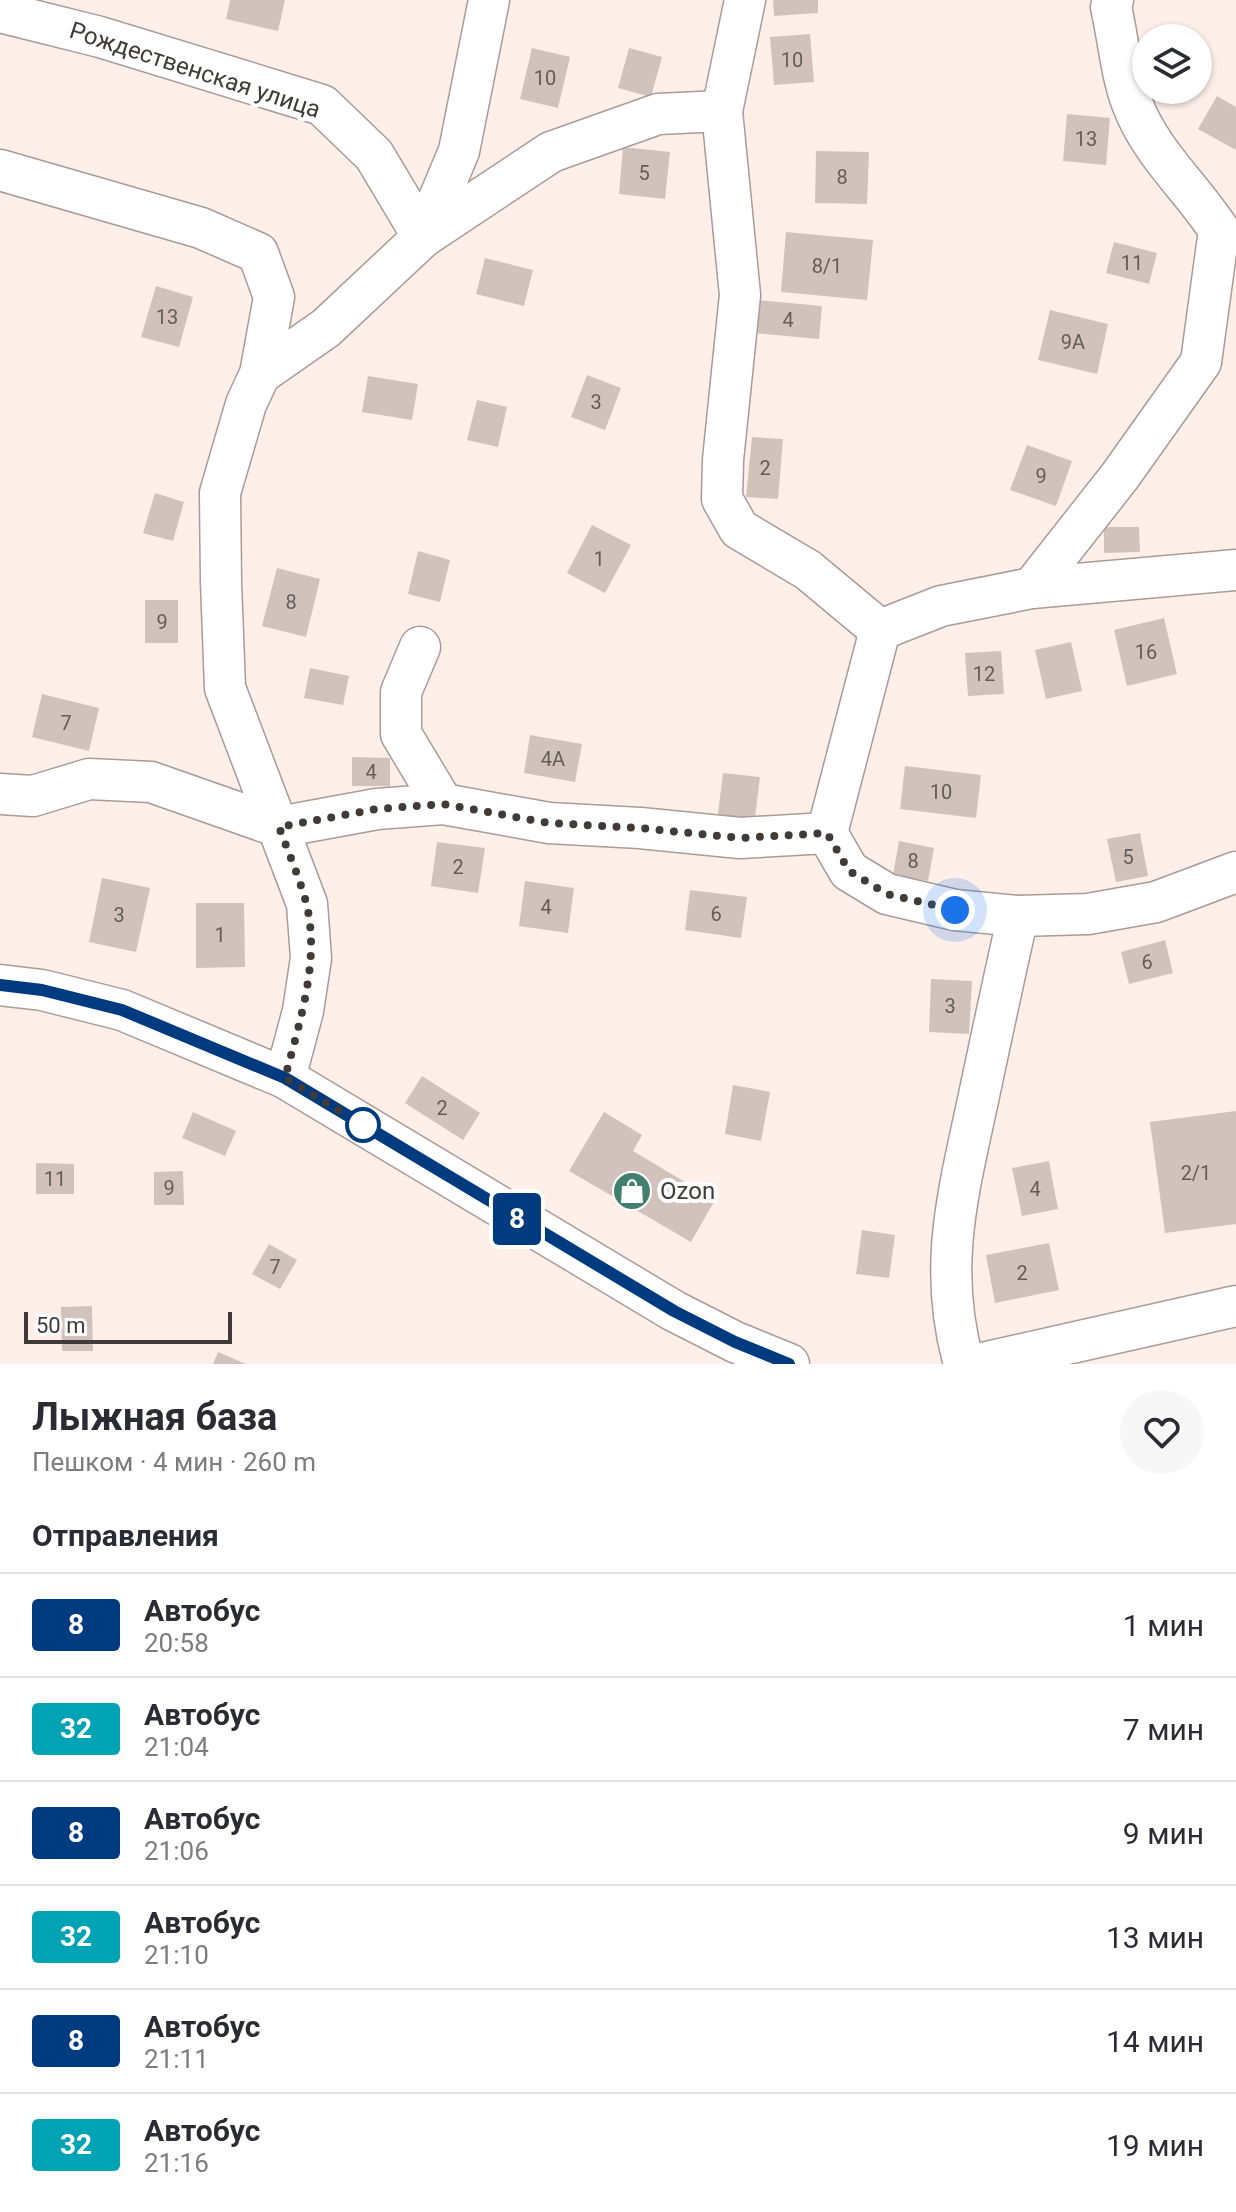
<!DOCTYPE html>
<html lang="ru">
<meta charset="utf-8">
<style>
:root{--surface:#fff;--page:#f7f7f7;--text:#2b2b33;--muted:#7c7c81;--line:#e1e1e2}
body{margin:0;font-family:Roboto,sans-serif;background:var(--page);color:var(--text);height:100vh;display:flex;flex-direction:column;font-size:30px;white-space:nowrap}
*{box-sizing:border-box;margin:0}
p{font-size:26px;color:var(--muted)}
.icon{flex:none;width:44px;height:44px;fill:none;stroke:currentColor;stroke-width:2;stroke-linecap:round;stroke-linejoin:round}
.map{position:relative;height:1364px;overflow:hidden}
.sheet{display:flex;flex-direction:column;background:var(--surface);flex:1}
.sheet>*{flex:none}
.badge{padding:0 16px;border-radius:6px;font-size:28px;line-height:52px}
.buttons{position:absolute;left:1132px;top:24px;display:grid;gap:16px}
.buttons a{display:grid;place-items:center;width:80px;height:80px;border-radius:50%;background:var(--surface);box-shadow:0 2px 6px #0004;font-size:40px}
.scale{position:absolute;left:24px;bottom:20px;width:208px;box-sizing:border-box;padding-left:8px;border:4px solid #403a38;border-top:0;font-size:22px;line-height:28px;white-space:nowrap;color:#403a38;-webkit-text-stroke:6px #fff;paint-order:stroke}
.you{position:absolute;width:40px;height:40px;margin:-20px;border:6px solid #fff;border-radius:50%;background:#1a73e8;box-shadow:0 0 0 12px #1a73e833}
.map>.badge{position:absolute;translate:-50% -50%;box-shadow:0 0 0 4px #fff}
h2{padding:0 32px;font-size:30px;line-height:72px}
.round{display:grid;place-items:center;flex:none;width:84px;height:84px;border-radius:42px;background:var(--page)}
.overview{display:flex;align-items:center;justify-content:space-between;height:136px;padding:0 32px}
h1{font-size:38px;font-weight:700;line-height:60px}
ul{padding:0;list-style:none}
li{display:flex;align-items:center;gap:24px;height:104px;padding:0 32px;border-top:2px solid var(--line)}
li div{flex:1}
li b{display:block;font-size:30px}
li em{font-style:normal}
li .badge{min-width:88px;font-weight:700;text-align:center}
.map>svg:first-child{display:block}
.building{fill:#d1c3bc}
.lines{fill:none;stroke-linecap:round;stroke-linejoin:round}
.minor-casing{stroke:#a99b96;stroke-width:43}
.minor{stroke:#fff;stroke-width:40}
.line-casing{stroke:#fff;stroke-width:18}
.line{stroke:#003b80;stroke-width:12}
.walk{stroke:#403a38;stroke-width:8;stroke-dasharray:0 14.4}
.stop-dot{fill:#fff;stroke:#003b80;stroke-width:4}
.labels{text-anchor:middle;stroke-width:8;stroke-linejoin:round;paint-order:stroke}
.number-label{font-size:20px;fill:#645c59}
.street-label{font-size:24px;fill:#403a38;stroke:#fff}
.poi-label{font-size:24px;fill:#403a38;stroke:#fff;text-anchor:start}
</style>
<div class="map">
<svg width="1236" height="1364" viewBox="0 0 1236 1364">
<rect width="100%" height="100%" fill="#feefe9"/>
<g class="building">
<path d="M230,0h55l-7,31 -52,-12z"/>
<path d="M773,0h45v13l-44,3z"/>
<path d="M810,34l4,48 -40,3 -4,-48z"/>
<path d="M532,48l38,9 -12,51 -38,-9z"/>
<path d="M629,48l33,9 -11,40 -33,-9z"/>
<path d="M1217,96l19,11v43l-38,-21z"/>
<path d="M1067,114l43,4 -4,47 -43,-4z"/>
<path d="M623,147l47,5 -5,47 -46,-5z"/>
<path d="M816,151l53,1 -2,52 -52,-1z"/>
<path d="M786,232l87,8 -6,60 -86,-8z"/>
<path d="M1114,242l43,11 -8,31 -43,-11z"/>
<path d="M485,258l48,12 -9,36 -48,-12z"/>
<path d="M156,286l37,11 -14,50 -38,-10z"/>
<path d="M757,300l65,6 -3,33 -65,-6z"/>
<path d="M1050,310l58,14 -11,50 -59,-14z"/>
<path d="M587,375l34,13 -16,42 -34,-13z"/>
<path d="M368,376l50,8 -6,36 -50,-8z"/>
<path d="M477,400l30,7 -9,40 -31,-7z"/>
<path d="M752,437l31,2 -5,60 -32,-2z"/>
<path d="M1027,445l45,16 -16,45 -46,-16z"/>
<path d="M155,493l29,9 -11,39 -30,-8z"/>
<path d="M592,525l39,20 -26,48 -38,-20z"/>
<path d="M1104,527h35l1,25 -36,1z"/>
<path d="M418,551l32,9 -10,42 -32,-8z"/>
<path d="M277,568l43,11 -14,58 -44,-11z"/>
<rect x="145" y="600" width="33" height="43"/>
<path d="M1164,618l13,56 -50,12 -13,-56z"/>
<path d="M1071,642l11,49 -36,8 -11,-49z"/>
<path d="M1001,651l3,43 -36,2 -3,-43z"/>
<path d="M310,668l39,8 -6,29 -39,-7z"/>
<path d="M42,694l57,14 -10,43 -57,-14z"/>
<path d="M530,735l52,9 -7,38 -51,-9z"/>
<path d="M352,757l38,1v28h-38z"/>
<path d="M905,766l76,9 -5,43 -76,-9z"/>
<path d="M723,773l37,4 -6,49 -37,-4z"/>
<path d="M1140,833l8,43 -32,6 -9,-43z"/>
<path d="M899,841l35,7 -6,33 -35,-6z"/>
<path d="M437,842l48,6 -7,45 -47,-7z"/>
<path d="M102,878l48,10 -14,64 -47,-10z"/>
<path d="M525,881l49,7 -6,45 -49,-7z"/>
<path d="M690,890l57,7 -6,41 -56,-8z"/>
<path d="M196,903h48l1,64 -49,1z"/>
<path d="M1165,940l8,33 -44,11 -8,-32z"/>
<path d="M931,979l41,2 -3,53 -40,-2z"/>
<path d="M422,1076l58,37 -17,27 -58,-37z"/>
<path d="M733,1085l37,7 -9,49 -36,-7z"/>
<path d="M1236,1111v113l-71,9 -15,-111z"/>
<path d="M193,1112l43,19 -11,25 -43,-18z"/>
<path d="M604,1112l38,23 -9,16 82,49 -24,42 -122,-71z"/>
<path d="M1049,1161l9,48 -36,7 -10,-48z"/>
<path d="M36,1163l38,1v30h-38z"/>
<path d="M183,1171l1,34h-30v-33z"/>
<path d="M862,1230l33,5 -6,43 -33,-4z"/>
<path d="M1049,1243l10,47 -64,13 -9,-48z"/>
<path d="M269,1244l28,16 -17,29 -28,-15z"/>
<path d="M92,1306l1,45h-31l-1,-44z"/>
<path d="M218,1352l28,12h-33z"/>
</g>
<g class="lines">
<g class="minor-casing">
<g id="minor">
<path d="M745,0l-23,111 18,184 -17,165 -1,39 17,30 69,41 72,60"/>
<path d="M0,12l100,25 222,68 52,50 49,82 128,-85 107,-38 64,-3"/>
<path d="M0,170l201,58 57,25 16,44 -14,77 -14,30 -26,89 1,89 4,106 82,216 4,54 -8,53 -18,67"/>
<path d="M260,374l66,-46 97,-91 36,-86 30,-151"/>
<path d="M1032,588l88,-112 81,-114 18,-132c-28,-43 -69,-78 -87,-127 -11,-28 -14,-66 -21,-96l2,-7"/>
<path d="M880,630l61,-24 91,-18 204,-18"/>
<path d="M420,647l-19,45v42l42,70"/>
<path d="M0,794l33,2 56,-17 62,3 128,45 98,-18 66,-5 106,19 91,5 100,10 87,-5"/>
<path d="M827,833l22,38 38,23 68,16 63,6 70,-2 68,-12 80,-30"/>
<path d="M827,833l53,-203"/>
<path d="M0,985l42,5 80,20 163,68 389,233 61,31 54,22"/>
<path d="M964,1364c-27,-96 -6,-170 14,-264 13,-61 26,-123 40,-184"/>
<path d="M978,1364l258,-58"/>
</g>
</g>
<use href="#minor" class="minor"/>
</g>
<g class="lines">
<g class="line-casing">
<path id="line" d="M0,985l42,5 80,20 163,68 389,233 61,31 54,22"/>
</g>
<use href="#line" class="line"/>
<path class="walk" d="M363,1125l-78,-47c14,-55 36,-118 21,-176 -7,-25 -18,-51 -27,-75l98,-18 66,-5 106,19 91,5 100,10 87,-5 22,38 38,23 68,16"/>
</g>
<defs>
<g id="shop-disc" transform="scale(2)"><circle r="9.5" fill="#40806d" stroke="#fff"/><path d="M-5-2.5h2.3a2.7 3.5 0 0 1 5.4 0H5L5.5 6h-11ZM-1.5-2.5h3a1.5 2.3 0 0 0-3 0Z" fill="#fff"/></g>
</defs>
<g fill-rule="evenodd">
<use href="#shop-disc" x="632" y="1191"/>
</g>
<circle class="stop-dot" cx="363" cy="1125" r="16"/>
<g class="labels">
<g class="number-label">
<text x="792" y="67">10</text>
<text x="545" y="85">10</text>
<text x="1086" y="146">13</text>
<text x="644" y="180">5</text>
<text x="842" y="184">8</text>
<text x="1132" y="270">11</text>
<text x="827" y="273">8/1</text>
<text x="167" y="324">13</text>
<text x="788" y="327">4</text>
<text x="1073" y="349">9А</text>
<text x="596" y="409">3</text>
<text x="765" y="475">2</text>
<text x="1041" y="483">9</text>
<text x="599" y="566">1</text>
<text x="291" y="609">8</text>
<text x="162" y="629">9</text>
<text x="1146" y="659">16</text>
<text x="984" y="681">12</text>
<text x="66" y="730">7</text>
<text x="553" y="766">4А</text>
<text x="371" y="779">4</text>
<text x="941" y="799">10</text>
<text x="1128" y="864">5</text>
<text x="913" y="868">8</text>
<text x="458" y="874">2</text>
<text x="546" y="914">4</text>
<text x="716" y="921">6</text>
<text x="119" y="922">3</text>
<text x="220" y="942">1</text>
<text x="1147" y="969">6</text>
<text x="950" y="1013">3</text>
<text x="442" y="1115">2</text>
<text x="1196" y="1180">2/1</text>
<text x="55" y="1186">11</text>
<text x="169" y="1195">9</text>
<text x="1035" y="1196">4</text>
<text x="275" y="1274">7</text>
<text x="1022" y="1280">2</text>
</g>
<g class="street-label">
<text transform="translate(195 70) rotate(18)" y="8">Рождественская улица</text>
</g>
<g class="poi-label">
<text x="660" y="1199">Ozon</text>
</g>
</g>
</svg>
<div class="buttons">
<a><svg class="icon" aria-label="layers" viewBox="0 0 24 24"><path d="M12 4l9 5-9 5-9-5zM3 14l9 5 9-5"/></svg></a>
</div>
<div class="scale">50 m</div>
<div class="you" style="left:955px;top:910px"></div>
<b class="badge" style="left:517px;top:1219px;background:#003b80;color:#fff">8</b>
</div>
<section class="sheet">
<div class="overview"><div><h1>Лыжная база</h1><p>Пешком · 4 мин · 260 m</p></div><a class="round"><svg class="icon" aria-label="heart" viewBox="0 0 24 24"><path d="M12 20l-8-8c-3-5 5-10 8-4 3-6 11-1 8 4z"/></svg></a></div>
<h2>Отправления</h2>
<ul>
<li><span class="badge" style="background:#003b80;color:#fff">8</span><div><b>Автобус</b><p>20:58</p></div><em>1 мин</em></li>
<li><span class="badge" style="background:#00a3b4;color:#fff">32</span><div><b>Автобус</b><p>21:04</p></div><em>7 мин</em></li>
<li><span class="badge" style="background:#003b80;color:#fff">8</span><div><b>Автобус</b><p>21:06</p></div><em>9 мин</em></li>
<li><span class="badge" style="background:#00a3b4;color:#fff">32</span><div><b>Автобус</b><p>21:10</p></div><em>13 мин</em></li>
<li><span class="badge" style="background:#003b80;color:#fff">8</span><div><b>Автобус</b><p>21:11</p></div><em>14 мин</em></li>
<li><span class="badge" style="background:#00a3b4;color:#fff">32</span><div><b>Автобус</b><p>21:16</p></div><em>19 мин</em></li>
</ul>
</section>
